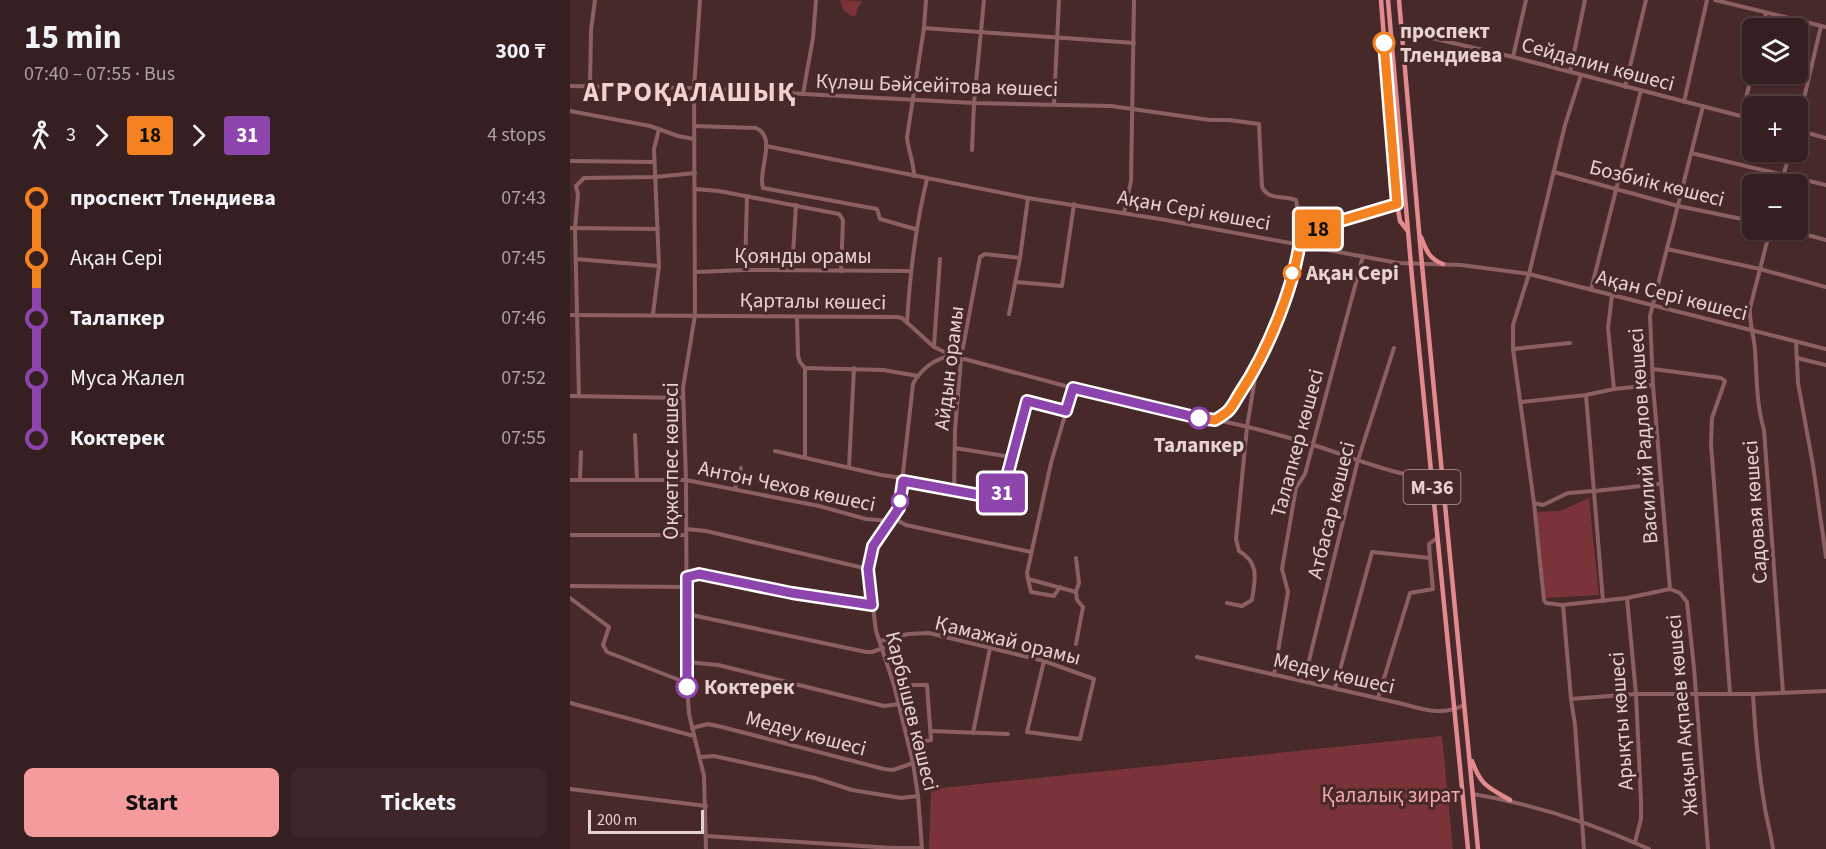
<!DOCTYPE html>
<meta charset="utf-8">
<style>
:root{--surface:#361f20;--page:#3d2729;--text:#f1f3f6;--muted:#aaa2a5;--line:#503d3e;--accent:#f59b9e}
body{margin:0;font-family:"Source Sans 3",sans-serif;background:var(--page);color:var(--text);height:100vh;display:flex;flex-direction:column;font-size:22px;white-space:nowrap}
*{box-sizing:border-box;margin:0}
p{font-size:20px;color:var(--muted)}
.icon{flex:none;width:33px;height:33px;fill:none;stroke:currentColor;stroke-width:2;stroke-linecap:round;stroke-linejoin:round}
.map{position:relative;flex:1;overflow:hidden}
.panel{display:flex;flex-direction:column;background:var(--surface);width:570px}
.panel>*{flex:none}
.badge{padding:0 12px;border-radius:4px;font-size:21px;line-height:39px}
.tools{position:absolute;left:1172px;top:18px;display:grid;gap:12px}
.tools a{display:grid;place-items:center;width:66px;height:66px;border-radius:9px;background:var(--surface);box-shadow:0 2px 4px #0004,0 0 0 2px var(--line);font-size:30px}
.scale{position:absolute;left:18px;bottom:15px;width:116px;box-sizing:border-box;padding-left:6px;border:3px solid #e7d2d2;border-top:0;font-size:16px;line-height:21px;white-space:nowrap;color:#e7d2d2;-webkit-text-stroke:4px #48292a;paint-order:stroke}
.map>.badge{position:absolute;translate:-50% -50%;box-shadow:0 0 0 3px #fff}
.legs{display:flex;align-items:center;gap:9px;height:66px;padding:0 24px;font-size:20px}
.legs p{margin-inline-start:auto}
.summary{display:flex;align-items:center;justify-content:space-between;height:102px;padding:0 24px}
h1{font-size:33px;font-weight:700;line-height:45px}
.action{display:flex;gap:12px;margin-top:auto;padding:12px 24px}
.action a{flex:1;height:69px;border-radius:9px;background:var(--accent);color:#111;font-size:24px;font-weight:700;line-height:69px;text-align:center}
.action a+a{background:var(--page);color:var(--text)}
ul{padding:0 24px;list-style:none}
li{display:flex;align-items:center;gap:21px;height:60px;font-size:22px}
li i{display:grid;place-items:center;width:9px;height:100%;margin:0 8px;background:currentColor}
li i::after{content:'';width:15px;height:15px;margin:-8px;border:4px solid;border-radius:50%;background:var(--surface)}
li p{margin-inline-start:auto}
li:first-child i{background:linear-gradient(#0000 50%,currentColor 0)}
li:last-child i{background:linear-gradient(currentColor 50%,#0000 0)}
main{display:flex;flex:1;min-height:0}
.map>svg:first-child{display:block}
.green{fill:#793339}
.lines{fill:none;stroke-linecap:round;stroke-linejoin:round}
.minor{stroke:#8c6062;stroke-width:4}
.major{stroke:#e38a8e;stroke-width:4.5}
.line-1-casing{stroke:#fff;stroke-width:14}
.line-2-casing{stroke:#fff;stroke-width:14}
.line-1{stroke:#f58220;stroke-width:9}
.line-2{stroke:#8e44ad;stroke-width:9}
.stop-1-dot{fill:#fff;stroke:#f58220;stroke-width:3}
.stop-2-dot{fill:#fff;stroke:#8e44ad;stroke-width:3}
.labels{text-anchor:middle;stroke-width:6;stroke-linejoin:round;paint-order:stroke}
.shield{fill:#48292a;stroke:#b79fa0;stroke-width:1.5}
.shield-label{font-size:20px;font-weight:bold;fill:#e7d2d2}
.stop-label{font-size:21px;font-weight:bold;fill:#e7d2d2;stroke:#48292a;text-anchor:start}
.street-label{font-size:21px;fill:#e7d2d2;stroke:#48292a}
.park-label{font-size:21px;fill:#f5a6a8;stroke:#48292a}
.district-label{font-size:27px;font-weight:bold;letter-spacing:1.5px;fill:#f4d1d1;stroke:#48292a}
</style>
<main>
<section class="panel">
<div class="summary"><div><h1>15 min</h1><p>07:40 – 07:55 · Bus</p></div><b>300 ₸</b></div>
<div class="legs"><svg class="icon" aria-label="walk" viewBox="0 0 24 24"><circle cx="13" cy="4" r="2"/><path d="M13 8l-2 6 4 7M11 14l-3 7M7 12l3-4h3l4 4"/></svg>3<svg class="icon" aria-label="forward" viewBox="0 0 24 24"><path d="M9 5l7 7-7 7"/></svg><b class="badge" style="background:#f58220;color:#111">18</b><svg class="icon" aria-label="forward" viewBox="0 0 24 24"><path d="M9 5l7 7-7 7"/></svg><b class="badge" style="background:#8e44ad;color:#fff">31</b><p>4 stops</p></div>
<ul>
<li><i style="color:#f58220"></i><b>проспект Тлендиева</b><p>07:43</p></li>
<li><i style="color:#f58220"></i><span>Ақан Серi</span><p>07:45</p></li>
<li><i style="color:#8e44ad"></i><b>Талапкер</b><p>07:46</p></li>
<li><i style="color:#8e44ad"></i><span>Муса Жалел</span><p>07:52</p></li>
<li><i style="color:#8e44ad"></i><b>Коктерек</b><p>07:55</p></li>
</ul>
<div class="action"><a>Start</a><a>Tickets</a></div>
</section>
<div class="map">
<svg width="1256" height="849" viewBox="0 0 1256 849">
<rect width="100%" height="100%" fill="#48292a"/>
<g class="green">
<path d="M270,0l22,1 -5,8 -1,6 -3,2 -10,-7z"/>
<path d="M1019,498l10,97 -53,3 -10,-86 24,-1z"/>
<path d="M872,736l11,113h-524l2,-60z"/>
</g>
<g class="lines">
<g class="minor">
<path d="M130,0l-6,88 1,227 -12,73 3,92 1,203 2,31 15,62 2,73"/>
<path d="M1145,0l111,27"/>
<path d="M354,28l210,15"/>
<path d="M1192,28l4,-15"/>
<path d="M832,31l111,26 239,62"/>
<path d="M943,57l13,-57"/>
<path d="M1000,72l15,-72"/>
<path d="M1011,75l-16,50 -36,149 -16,51v24l21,154 9,2 25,-12 26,-2"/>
<path d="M0,86l124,2 280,15 137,3 99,14h19l30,4 3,63c7,14 22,8 34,13l5,33"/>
<path d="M20,86l1,-56 4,-30"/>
<path d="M1055,87l21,-87"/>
<path d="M233,94l10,-56 3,-38"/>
<path d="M1114,102l23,-102"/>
<path d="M484,104l5,-104"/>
<path d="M0,111l80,15 28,10 16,3"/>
<path d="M1172,116l10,-44"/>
<path d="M124,126l62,2c22,10 1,43 7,60l114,21 3,10 35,10"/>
<path d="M1227,128l24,-102"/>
<path d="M1227,130l29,8"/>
<path d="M196,146l262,52 132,21 238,44 63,2 68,9 297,75"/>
<path d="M402,150l2,-47 10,-103"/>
<path d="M1121,153l135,32"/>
<path d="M0,161l84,1"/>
<path d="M984,172l124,34 74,15"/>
<path d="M344,176c0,-14 -6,-25 -7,-39l17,-109 2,-28"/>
<path d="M1211,184l9,-32"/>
<path d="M125,189l24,2 120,23 4,6 -2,51"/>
<path d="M554,213l7,-32 3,-181"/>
<path d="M0,228l88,1"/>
<path d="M1200,230l-20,78c-1,15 4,27 5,42 2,27 1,53 9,80l19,263"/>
<path d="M1220,230l36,10"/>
<path d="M1097,249l93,20 66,18"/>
<path d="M6,259l83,7"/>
<path d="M175,270l2,-74"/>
<path d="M222,270l4,-65"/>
<path d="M126,272l49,-2 165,1"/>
<path d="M446,282l46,4 12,-82"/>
<path d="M1021,290l50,-200"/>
<path d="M1042,295l-4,33 6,61"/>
<path d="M83,314l6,-48 -5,-117 5,-20"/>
<path d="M439,314l11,-56 8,-60"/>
<path d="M0,315l327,2 5,1 32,29 19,9 120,32 142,32c4,-2 8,-5 12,-8 5,-4 9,-13 13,-19 28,-43 55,-109 61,-160h9l20,-9 67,-20"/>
<path d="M227,317l1,39 2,6 5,6v89"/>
<path d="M337,323c3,-51 8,-95 20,-144"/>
<path d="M1226,342l2,41 15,82 13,92"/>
<path d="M364,346l6,-87"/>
<path d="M943,349l57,-6"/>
<path d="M1227,358l29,7"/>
<path d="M235,368l78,2 35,6"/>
<path d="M1083,369l68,9 4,3 -13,37 -1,26 19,249"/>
<path d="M503,388l-22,75 -24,110 1,6 48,13 1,8 6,7 -7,37"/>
<path d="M1016,395l17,206"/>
<path d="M0,396l113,2"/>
<path d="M9,396l-4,-167 3,-35 -2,-8 8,-8 71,-1 40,-4"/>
<path d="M951,402l65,-7 28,-6 39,-4"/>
<path d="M646,420c36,7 72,17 107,28 38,13 79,30 119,31"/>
<path d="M65,435l2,44"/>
<path d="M385,448l56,9"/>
<path d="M205,451l106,24 22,3"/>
<path d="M279,467l5,-99"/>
<path d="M10,479l1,-27"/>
<path d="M0,480h116l133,26 47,13 24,2"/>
<path d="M333,481l98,18 25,-97 4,-2 36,11"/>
<path d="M165,489l6,-21"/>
<path d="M384,490l1,-60 6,-72 19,-101 5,-3 35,4"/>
<path d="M1025,491l65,-7"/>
<path d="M964,503l10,97 2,3 16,2 65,-7 43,-9 10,4 7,9 7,66 14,181"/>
<path d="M323,518l13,7 125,27"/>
<path d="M116,529l20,2 162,38"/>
<path d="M0,535h116"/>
<path d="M117,577l12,-2 93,18 80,12"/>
<path d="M458,579l3,13 23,4 6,-9"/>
<path d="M0,586l117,1"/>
<path d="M1100,589l-17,-204 -3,-69 53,-210"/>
<path d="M506,592l3,-9 -3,-25"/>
<path d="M0,598l39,29 -6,18 4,7 80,31"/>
<path d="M1057,598l9,96 5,107v18l-6,23"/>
<path d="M657,603l15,3 10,-6c3,-21 8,-37 -13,-49l-3,-12 11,-112 9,-55"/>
<path d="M993,605l8,94 4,26 9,124"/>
<path d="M117,614l179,38h6l11,-4"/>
<path d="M310,641l28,-7 21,-1 115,28 50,18 -14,60 -53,-7 17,-71"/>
<path d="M627,657l206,47c22,6 39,12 61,1"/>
<path d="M117,662l31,3 166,41 15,-2"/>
<path d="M704,675l14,-83 -6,-23 14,-81 9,-14 58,-218"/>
<path d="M734,681l54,-221 36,-112"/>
<path d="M324,685h33l4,55 -22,4"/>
<path d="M765,688l37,-136 58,6 -1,-14 8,-6"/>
<path d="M1183,694c2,36 5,73 11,108 2,16 7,31 9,47"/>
<path d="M808,698l32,-105 23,-4 -3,-31"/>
<path d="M1001,699l65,-5h117l73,-3"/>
<path d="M0,703l124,33"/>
<path d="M122,728l16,-4 14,3 162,42 9,1 20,-7"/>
<path d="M361,731l77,3"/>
<path d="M403,733l17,-85"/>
<path d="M131,757l13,-1 101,22 37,12 49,8 17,-2"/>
<path d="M0,789l136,17"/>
<path d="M903,794c60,10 121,30 176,55"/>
<path d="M137,836l185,12h30"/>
<path d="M352,849l-4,-53 -5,-33 -19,-78 -18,-54 -8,-62 4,-23 27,-38 14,-124c7,-14 22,-26 38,-28"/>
</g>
<g class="major">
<path d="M811,0l16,204 3,17 7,9"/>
<path d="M818,0l24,277 56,572"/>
<path d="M829,0l22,254 57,595"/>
<path d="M851,237c5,13 8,22 22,27"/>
<path d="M902,761c9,25 16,26 38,39"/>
</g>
</g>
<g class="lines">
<g class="line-1-casing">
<path id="line-1" d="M629,418l16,2c4,-2 8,-5 12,-8 5,-4 9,-13 13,-19 28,-42 56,-110 61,-160h9l20,-9 67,-20 -13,-161"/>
</g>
<g class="line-2-casing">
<path id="line-2" d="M117,687v-110l12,-3 93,19 80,12 -4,-36 5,-23 26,-38 4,-27 98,18 26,-98 39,10 7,-23 126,30"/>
</g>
<use href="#line-1" class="line-1"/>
<use href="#line-2" class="line-2"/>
</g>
<g class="stop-1-dot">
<circle cx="814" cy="43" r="10"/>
<circle cx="722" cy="273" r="8"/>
</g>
<g class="stop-2-dot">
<circle cx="629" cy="418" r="10"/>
<circle cx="330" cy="501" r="8"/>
<circle cx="117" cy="687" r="10"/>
</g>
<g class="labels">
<rect class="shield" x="833.5" y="470" width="57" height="34" rx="4.5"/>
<g class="shield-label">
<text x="862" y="494">M-36</text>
</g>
<g class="stop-label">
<text x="830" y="38">проспект<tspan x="830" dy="24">Тлендиева</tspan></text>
<text x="736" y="280">Ақан Серi</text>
<text x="629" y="452" text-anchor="middle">Талапкер</text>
<text x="134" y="694">Коктерек</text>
</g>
<g class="street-label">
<text transform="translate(1028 64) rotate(15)" y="7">Сейдалин көшесі</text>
<text transform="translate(367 85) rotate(2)" y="7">Күләш Бәйсейітова көшесі</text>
<text transform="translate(1087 183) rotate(14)" y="7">Бозбиік көшесі</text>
<text transform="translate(624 210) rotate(10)" y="7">Ақан Сері көшесі</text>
<text x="233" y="263">Қоянды орамы</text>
<text transform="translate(1102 295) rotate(14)" y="7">Ақан Сері көшесі</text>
<text transform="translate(243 301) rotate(1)" y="7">Қарталы көшесі</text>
<text transform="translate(379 368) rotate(-83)" y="7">Айдын орамы</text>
<text transform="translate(1073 436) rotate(-94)" y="7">Василий Радлов көшесі</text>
<text transform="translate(727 443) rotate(-75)" y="7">Талапкер көшесі</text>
<text transform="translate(101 461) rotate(-90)" y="7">Оқжетпес көшесі</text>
<text transform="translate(217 486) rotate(12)" y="7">Антон Чехов көшесі</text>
<text transform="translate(761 510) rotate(-76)" y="7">Атбасар көшесі</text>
<text transform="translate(1185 512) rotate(-94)" y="7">Садовая көшесі</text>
<text transform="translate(438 640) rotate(14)" y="7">Қамажай орамы</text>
<text transform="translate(764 673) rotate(13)" y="7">Медеу көшесі</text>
<text transform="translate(342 711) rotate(76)" y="7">Карбышев көшесі</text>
<text transform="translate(1112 715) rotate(-95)" y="7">Жақып Ақпаев көшесі</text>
<text transform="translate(1051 721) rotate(-94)" y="7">Арықты көшесі</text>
<text transform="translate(236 733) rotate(15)" y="7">Медеу көшесі</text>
</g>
<g class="park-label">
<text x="821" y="802">Қалалық зират</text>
</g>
<g class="district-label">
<text x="120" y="101">АГРОҚАЛАШЫҚ</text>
</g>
</g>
</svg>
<div class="tools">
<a><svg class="icon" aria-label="layers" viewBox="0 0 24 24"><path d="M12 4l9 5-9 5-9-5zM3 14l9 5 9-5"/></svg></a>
<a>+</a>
<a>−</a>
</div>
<div class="scale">200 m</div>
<b class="badge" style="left:748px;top:229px;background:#f58220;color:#111">18</b>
<b class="badge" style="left:432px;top:493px;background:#8e44ad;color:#fff">31</b>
</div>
</main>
